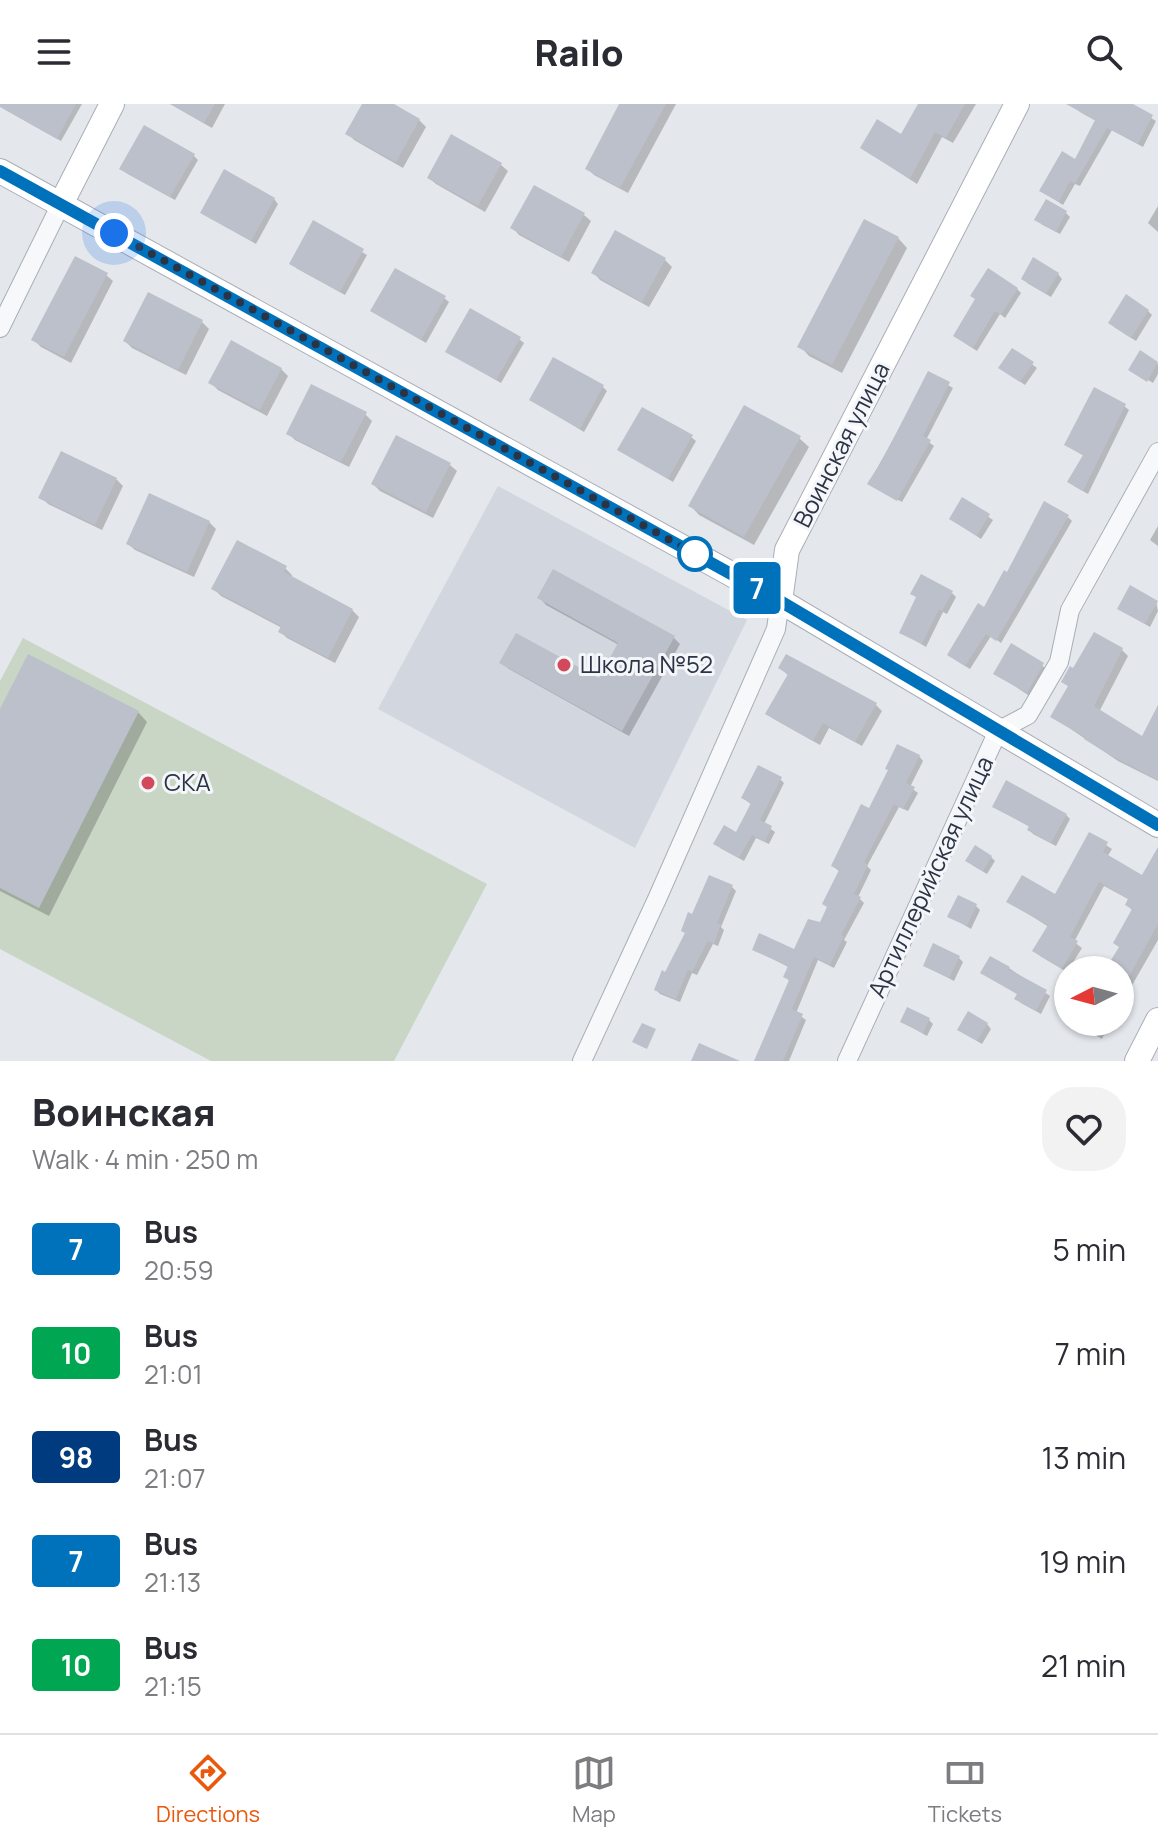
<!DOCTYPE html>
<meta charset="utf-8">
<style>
:root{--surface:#fff;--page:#f2f2f3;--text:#2b2b33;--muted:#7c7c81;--line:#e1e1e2;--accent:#ea580c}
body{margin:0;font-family:Manrope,sans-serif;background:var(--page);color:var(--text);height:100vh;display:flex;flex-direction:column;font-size:30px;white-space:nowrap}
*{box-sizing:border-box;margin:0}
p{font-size:26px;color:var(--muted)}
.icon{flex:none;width:44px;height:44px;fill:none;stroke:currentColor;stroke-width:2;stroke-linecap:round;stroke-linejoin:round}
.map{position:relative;height:957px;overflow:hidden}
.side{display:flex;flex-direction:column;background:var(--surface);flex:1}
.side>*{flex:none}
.badge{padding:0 16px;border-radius:6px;font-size:28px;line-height:52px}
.needle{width:52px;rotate:264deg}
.fabs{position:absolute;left:1054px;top:852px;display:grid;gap:16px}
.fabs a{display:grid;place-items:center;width:80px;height:80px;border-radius:50%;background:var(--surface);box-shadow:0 2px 6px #0004;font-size:40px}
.you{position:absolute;width:40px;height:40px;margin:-20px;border:6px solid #fff;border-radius:50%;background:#1a73e8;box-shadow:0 0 0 12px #1a73e833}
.map>.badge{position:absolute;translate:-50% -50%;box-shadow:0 0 0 4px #fff}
.round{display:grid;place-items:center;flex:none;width:84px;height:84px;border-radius:32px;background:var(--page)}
.summary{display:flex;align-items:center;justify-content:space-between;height:136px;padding:0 32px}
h1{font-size:38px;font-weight:800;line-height:60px}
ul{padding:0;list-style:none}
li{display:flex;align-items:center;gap:24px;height:104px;padding:0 32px}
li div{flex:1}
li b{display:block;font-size:30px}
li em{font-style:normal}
li .badge{min-width:88px;font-weight:700;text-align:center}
header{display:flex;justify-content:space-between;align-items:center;height:104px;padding:0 32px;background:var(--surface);font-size:36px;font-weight:800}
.menu{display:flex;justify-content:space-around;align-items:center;height:112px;border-top:2px solid var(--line);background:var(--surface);font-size:22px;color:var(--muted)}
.menu a{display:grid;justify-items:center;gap:4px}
.menu .selected{color:var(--accent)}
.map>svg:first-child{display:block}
.built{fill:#d2d6de}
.green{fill:#c9d6c5}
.shadow{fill:#0003}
.building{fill:#bbc0ca}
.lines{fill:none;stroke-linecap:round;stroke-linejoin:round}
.street-casing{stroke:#a9aeb7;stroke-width:20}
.secondary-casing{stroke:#a9aeb7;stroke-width:26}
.street{stroke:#f7f8fa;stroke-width:18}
.secondary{stroke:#fff;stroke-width:24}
.line-casing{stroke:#fff;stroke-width:18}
.line{stroke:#0072bc;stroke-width:12}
.walk{stroke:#2b3445;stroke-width:8;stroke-dasharray:0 14.4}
.stop-dot{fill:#fff;stroke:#0072bc;stroke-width:4}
.poi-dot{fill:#d1495b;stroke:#f4f6f9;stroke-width:3}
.labels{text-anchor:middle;stroke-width:6;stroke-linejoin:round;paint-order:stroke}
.street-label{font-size:24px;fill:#2b3445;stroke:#f4f6f9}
.poi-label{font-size:24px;fill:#2b3445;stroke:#f4f6f9;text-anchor:start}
</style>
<header><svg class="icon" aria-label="menu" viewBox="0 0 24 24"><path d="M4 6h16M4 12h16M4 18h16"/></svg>Railo<svg class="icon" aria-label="search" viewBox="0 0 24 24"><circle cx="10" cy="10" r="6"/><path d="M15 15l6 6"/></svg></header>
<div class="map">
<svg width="1158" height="957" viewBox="0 0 1158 957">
<rect width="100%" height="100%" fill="#e4e7ec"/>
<path class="built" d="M498,382l249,134 -112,228 -257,-139z"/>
<path class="green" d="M23,534l464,246 -93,177h-183l-211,-112v-268z"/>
<g class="shadow">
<path d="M12,0h70l-21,37 -48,-27z"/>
<path d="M170,0h55l-13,24z"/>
<path d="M364,0h26l29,16 7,7 -23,41 -49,-28 -6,-7z"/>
<path d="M622,0h54l-48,89 -34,-18 -7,-7z"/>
<path d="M920,0h56l-23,39 -11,-6 -25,47 -55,-36 40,-12z"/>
<path d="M1078,0h50l28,17 -13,26 -31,-17 -32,56 -5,-2 -12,21 -22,-14 35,-29 20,-41 -16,-9 -4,-4z"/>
<path d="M193,51l5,5 -23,40 -49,-27z"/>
<path d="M501,61l7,6 -23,41 -49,-28 -7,-6z"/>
<path d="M535,83l49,28 7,6 -22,41 -50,-27 -6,-7z"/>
<path d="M274,95l4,5 -22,40 -54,-31z"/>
<path d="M1158,102v26l-10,-9z"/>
<path d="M1066,109l4,4 -10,17 -19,-10z"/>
<path d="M314,119l53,32 -22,40 -49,-27z"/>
<path d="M616,129l49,27 7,7 -23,40 -49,-27 -6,-7z"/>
<path d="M898,134l9,10 -65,125 -33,-17 -9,-10z"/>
<path d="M1058,170l4,5 -11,18 -24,-14z"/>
<path d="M106,171l7,6 -42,82 -30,-16 -7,-7z"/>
<path d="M1017,185l4,4 -16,25 -5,-4 -23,37 -17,-11z"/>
<path d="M149,191l53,27 7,7 -23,46 -54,-27 -7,-7z"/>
<path d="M444,194l5,4 -23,41 -53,-32z"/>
<path d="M1148,207l4,4 -16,26 -22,-14z"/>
<path d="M519,235l5,4 -23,40 -53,-31z"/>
<path d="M1013,246l24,18 -12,17 -20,-14z"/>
<path d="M1140,249l18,11v10l-5,9 -21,-13z"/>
<path d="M281,265l7,7 -21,40 -49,-26 -7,-7z"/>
<path d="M929,270l24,14 -27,52 8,6 -32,56 -33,-19z"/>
<path d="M603,283l4,4 -23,41 -53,-32z"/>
<path d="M1124,302l5,4 -41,84 -14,-8 10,-30 -18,-11z"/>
<path d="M365,310l7,7 -23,46 -54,-27 -7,-7z"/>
<path d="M691,333l5,4 -23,41 -53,-32z"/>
<path d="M799,334l10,9 -55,98 -55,-30 -9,-10z"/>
<path d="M450,361l7,6 -24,47 -53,-27 -7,-7z"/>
<path d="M116,375l7,7 -21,44 -54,-26 -7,-7z"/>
<path d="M963,396l30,20 -12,19 -30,-20z"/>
<path d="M1068,413l4,4 -71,122 -10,-7 -21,33 -16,-10 54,-84z"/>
<path d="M209,418l7,7 -22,48 -59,-27 -7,-6z"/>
<path d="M1158,422v20l-8,-6z"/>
<path d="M285,464l7,7 -1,3 61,32 7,7 -24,46 -48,-25 -7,-7 2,-3 -61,-32 -7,-7z"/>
<path d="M952,489l4,4 -9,17 -4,-2 -17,35 -25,-15z"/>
<path d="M540,494l133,39 7,7 -51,92 -120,-67 -7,-6 97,18 20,-36 -73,-40z"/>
<path d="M1156,498l2,9 -8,16 -31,-18z"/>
<path d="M1012,542l38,25 -16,28 -39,-26z"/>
<path d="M1122,546l6,6 -29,56 44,26 15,-23v66l-40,-20 -65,-44 16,-30 -5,-5z"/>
<path d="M780,564l96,37 6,6 -20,35 -33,-18 -9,17 -46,-26 -6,-6 21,-37z"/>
<path d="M138,608l9,10 -98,194 -49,-25v-178z"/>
<path d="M919,652l4,5 -13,26 8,6 -10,18 -9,-4 -32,59 4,4 -13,27 6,6 -20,37 3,2 -13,26 -16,-8 -22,53 10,7 -17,41h-33l34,-79 -4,-5 4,-9 -36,-19 41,3 26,-28 19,-52 -7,-6 37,-55z"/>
<path d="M780,675l4,4 -20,41 11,8 -6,12 -13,-6 -12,23 -24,-13 17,-13 15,-30 -9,-7z"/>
<path d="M994,703l72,8 4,4 -14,27 -23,-12 -4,-5 1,-2z"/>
<path d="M1090,731l22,14 -5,8 36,20 15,-14v77l-31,54 -7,-4v-20h-13l14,-22 12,-37 -6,-6 3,-5 -26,-14 -30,56 8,6 -15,24 -27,-16 9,-29 -40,-25 47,-6z"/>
<path d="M991,753l4,4 -8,13 -15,-9z"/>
<path d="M732,783l4,4 -15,36 3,3 -6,16 -5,-2 -16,31 -5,-2 -12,29 -20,-8 -4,-4 10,-16 27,-58z"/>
<path d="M976,802l4,4 -9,19 -22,-13z"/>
<path d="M959,854l4,4 -9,19 -29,-15z"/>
<path d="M1009,864l41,28 -9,18 -20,-11 -4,-4 2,-4 -36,-22z"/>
<path d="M929,916l4,4 -6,12 -25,-14z"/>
<path d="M1085,918h19l4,4 -6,13 -20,-12z"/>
<path d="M987,920l4,5 -9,15 -18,-11z"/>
</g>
<g class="building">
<path d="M0,0h76l-19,35 -57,-32z"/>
<path d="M171,0h44l-11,19z"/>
<path d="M362,0h32l26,15 -24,43 -51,-28z"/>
<path d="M619,0h47l-46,84 -35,-19z"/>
<path d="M918,0h47l-19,34 -11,-6 -25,47 -50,-31 17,-29 24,15z"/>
<path d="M1066,0h67l20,11 -15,29 -31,-16 -32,56 -5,-3 -11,21 -20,-11 23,-40 13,8 20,-39z"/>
<path d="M144,21l51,29 -25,43 -51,-28z"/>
<path d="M451,30l51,29 -24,43 -51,-28z"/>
<path d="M224,65l51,29 -24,43 -51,-28z"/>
<path d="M534,81l51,28 -24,44 -51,-29z"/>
<path d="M1046,95l21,12 -11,21 -22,-12z"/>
<path d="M864,115l35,18 -67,128 -35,-18z"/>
<path d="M313,116l51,29 -24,43 -51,-28z"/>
<path d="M615,126l51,28 -24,44 -51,-29z"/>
<path d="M75,152l33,17 -44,84 -33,-17z"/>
<path d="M1033,153l26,16 -13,21 -25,-15z"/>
<path d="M395,164l51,28 -25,44 -51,-29z"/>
<path d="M988,164l30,20 -17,27 -6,-4 -22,37 -20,-12 22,-37 -5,-3z"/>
<path d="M148,188l55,28 -25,50 -55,-29z"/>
<path d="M1126,190l23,16 -18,28 -23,-15z"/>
<path d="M470,204l51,29 -25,43 -51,-28z"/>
<path d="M231,236l51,28 -22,42 -52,-27z"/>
<path d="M1012,244l22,14 -14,20 -22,-14z"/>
<path d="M1140,246l18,12 -11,20 -19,-12z"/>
<path d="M553,253l51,28 -24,44 -51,-29z"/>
<path d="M928,267l22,11 -27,54 8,4 -34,61 -30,-17 16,-25z"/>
<path d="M311,280l56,28 -26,50 -55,-28z"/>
<path d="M1094,283l32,17 -43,87 -16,-9 16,-27 -19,-10z"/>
<path d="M744,301l57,31 -57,101 -56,-31z"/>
<path d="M642,303l51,28 -25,44 -51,-29z"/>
<path d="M396,331l55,28 -25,49 -55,-28z"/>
<path d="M61,347l56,27 -22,47 -57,-27z"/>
<path d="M149,389l61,28 -23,51 -61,-28z"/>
<path d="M962,393l28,17 -13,22 -28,-17z"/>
<path d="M1044,397l25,14 -73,126 -10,-7 -21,32 -18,-11 31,-52 6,4 20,-37 3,2z"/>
<path d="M237,436l50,26 -3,6 69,37 -25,49 -50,-26 3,-6 -70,-37z"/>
<path d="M553,465l122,67 -53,95 -123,-68 17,-30 83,45 19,-35 -81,-45z"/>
<path d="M921,470l32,17 -11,20 -3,-2 -17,35 -23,-11 17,-36 -6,-3z"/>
<path d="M1130,481l28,16 -13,23 -28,-15z"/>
<path d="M1094,528l29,16 -29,58 48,30 16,-31v75l-48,-25 -26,-16 1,-2 -35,-20 18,-31 -7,-4 9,-16 3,2z"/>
<path d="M1011,539l33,20 -17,30 -34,-19z"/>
<path d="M28,550l111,57 -100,197 -39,-20v-179z"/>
<path d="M786,550l91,49 -22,39 -32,-19 -10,18 -48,-27 23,-40 -10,-6z"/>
<path d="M897,640l23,11 -14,28 9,4 -12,22 -9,-5 -30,58 4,3 -14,29 7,3 -20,38 3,1 -14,29 -16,-8 -22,52 11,5 -20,47h-29l35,-81 -6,-3 5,-11 -36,-16 7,-17 35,16 14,-30 12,3 7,-15 -5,-3 17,-34 -8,-4 30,-62 8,4 19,-38 -3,-1z"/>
<path d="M758,661l24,12 -22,43 12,6 -7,16 -13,-7 -13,23 -26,-14 11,-19 12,7 15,-29 -10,-5z"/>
<path d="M1006,676l61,34 -16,29 -24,-13 2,-4 -37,-19z"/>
<path d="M1089,728l19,10 -5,10 39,23 16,-28v77l-38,69v-23h-15l14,-23 -6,-4 19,-34 -7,-4 3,-6 -29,-17 -29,55 8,4 -16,28 -30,-18 16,-26 -42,-23 16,-27 33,19z"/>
<path d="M975,741l17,11 -9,15 -18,-10z"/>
<path d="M709,771l24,10 -16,38 4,1 -7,20 -6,-3 -16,31 -4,-2 -12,29 -22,-9 8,-20 3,2 20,-39 -4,-2 7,-19 4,2z"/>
<path d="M958,791l19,9 -10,22 -20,-9z"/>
<path d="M933,839l27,13 -11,22 -26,-12z"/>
<path d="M990,852l20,11 -2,2 39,21 -11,21 -22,-12 3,-5 -37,-21z"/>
<path d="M907,903l23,11 -7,15 -23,-11z"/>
<path d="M968,907l20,12 -11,18 -20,-11z"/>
<path d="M642,919l14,6 -9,20 -15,-7z"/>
<path d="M699,939l41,18h-49z"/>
</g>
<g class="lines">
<g class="street-casing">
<g id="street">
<path d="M0,224l61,-124"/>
<path d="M582,957l75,-162 119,-270 4,-28"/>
<path d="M847,957l151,-330 30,-16 31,-53 11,-52 88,-158"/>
</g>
</g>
<g class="secondary-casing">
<g id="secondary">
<path d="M0,67l780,430 378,224"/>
<path d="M61,100l51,-100"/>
<path d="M780,497l7,-51 230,-446"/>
<path d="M1137,957l21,-41"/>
</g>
</g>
<use href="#street" class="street"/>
<use href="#secondary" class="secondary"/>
</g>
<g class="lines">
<g class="line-casing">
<path id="line" d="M0,67l780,430 378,224"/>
</g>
<use href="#line" class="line"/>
<path class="walk" d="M114,129l585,323 -4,-2"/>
</g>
<circle class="stop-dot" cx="695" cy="450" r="16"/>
<g class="poi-dot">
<circle cx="564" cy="561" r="8"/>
<circle cx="148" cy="679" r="8"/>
</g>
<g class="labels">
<g class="street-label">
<text transform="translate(842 341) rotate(-63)" y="8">Воинская улица</text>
<text transform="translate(931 773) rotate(-65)" y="8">Артиллерийская улица</text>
</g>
<g class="poi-label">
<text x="580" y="569">Школа №52</text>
<text x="164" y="687">СКА</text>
</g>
</g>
</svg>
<div class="fabs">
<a><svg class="needle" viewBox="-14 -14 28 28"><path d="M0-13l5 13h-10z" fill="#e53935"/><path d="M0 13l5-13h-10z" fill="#7c7c81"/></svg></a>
</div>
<div class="you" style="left:114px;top:129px"></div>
<b class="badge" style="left:757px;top:484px;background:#0072bc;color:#fff">7</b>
</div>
<section class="side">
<div class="summary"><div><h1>Воинская</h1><p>Walk · 4 min · 250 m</p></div><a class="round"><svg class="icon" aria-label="heart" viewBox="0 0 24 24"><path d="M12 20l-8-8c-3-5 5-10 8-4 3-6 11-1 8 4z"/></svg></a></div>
<ul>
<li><span class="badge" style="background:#0072bc;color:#fff">7</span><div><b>Bus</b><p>20:59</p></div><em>5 min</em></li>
<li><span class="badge" style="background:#00a651;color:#fff">10</span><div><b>Bus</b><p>21:01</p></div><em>7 min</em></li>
<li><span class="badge" style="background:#003b80;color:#fff">98</span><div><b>Bus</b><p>21:07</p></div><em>13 min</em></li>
<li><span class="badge" style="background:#0072bc;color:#fff">7</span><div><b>Bus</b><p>21:13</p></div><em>19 min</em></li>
<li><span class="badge" style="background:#00a651;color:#fff">10</span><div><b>Bus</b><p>21:15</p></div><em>21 min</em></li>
</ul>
</section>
<nav class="menu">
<a class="selected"><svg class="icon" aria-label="directions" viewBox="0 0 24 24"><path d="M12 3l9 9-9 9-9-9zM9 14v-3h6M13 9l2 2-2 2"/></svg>Directions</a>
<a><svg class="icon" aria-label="map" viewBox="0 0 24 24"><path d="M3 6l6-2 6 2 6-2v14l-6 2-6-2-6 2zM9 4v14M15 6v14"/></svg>Map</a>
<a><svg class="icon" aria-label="tickets" viewBox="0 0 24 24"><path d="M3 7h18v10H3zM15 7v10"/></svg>Tickets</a>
</nav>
